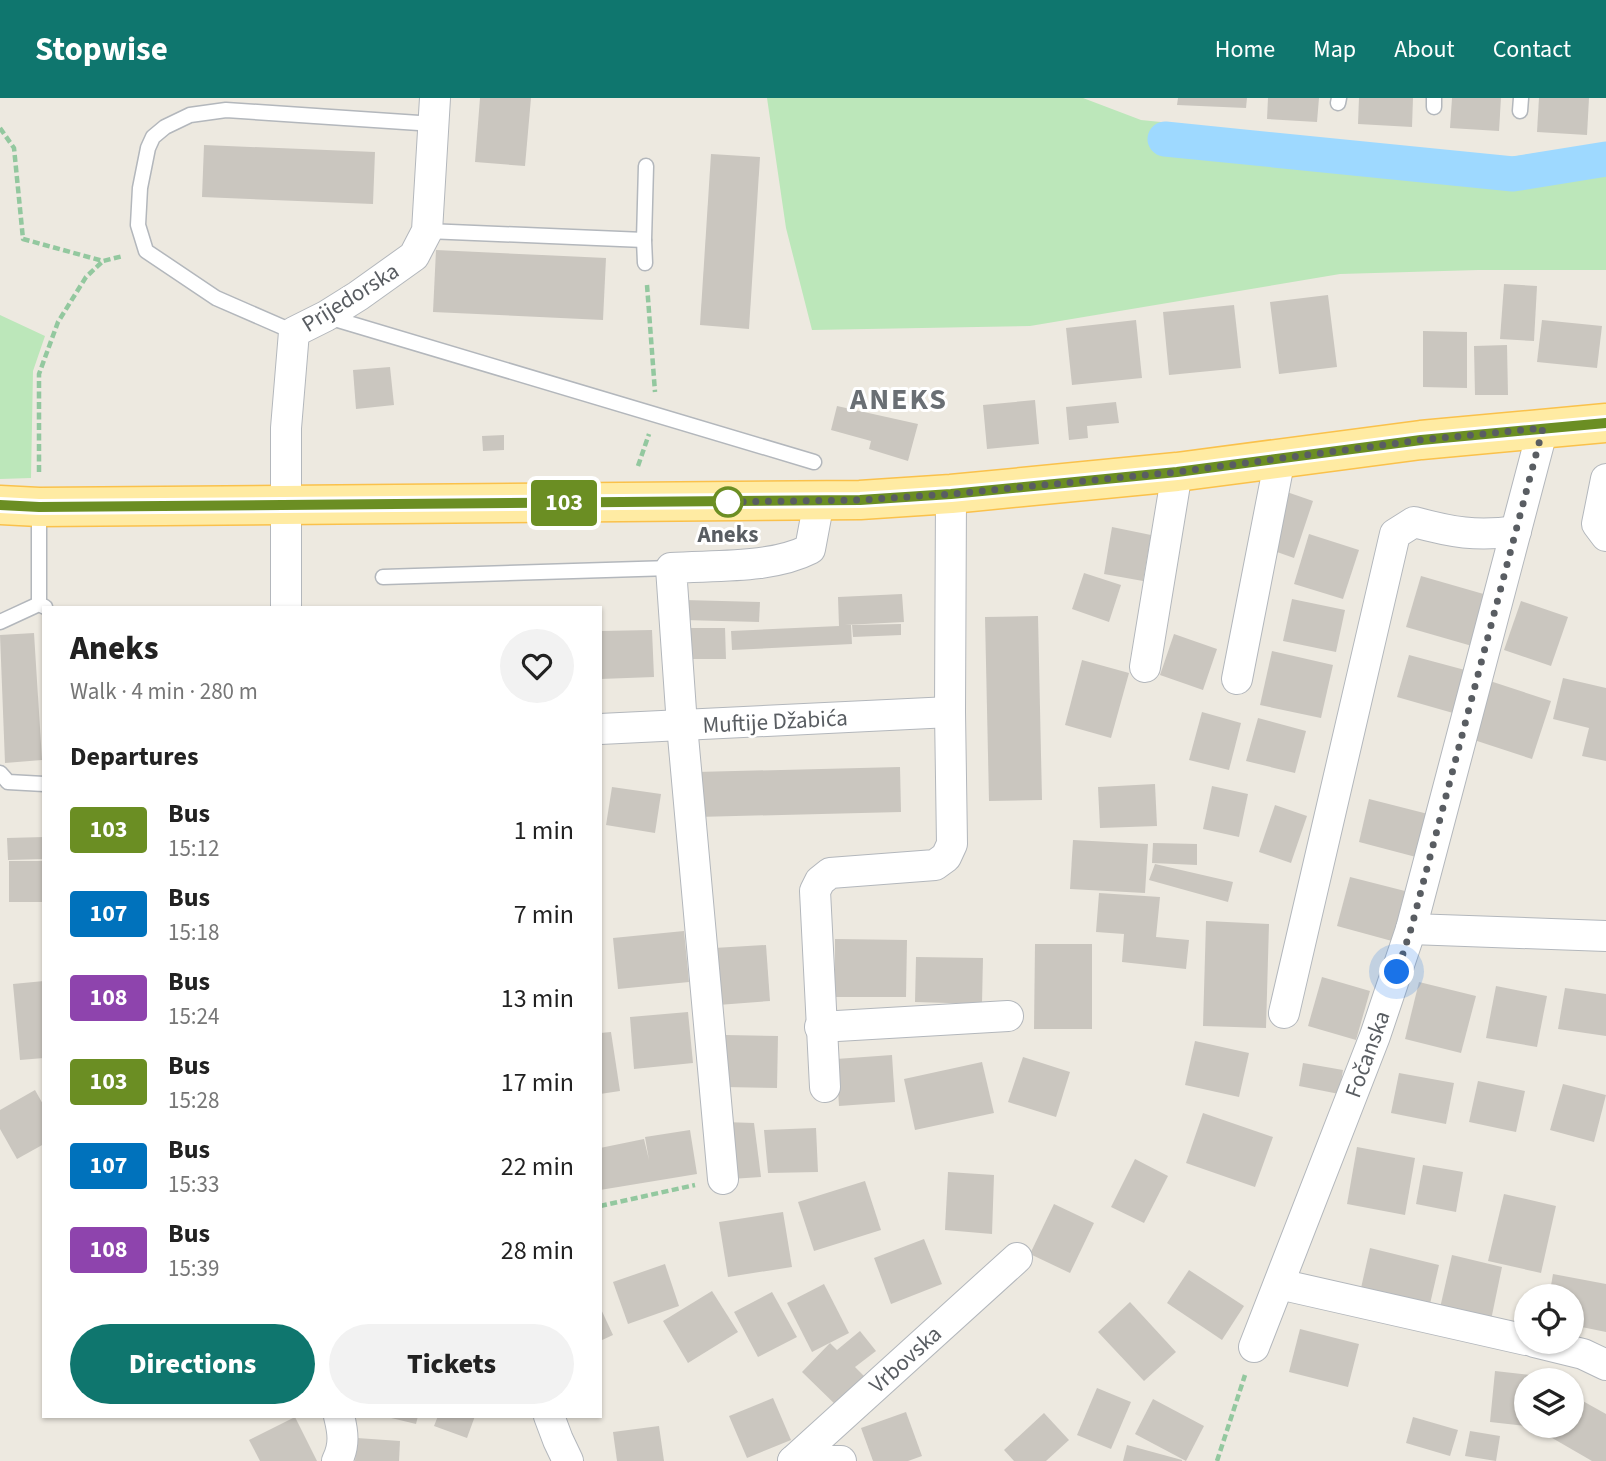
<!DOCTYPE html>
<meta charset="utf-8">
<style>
:root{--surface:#fff;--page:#f2f2f2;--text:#222;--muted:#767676;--accent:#0f766e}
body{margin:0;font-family:"Source Sans 3",sans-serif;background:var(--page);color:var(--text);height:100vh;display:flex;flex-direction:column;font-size:26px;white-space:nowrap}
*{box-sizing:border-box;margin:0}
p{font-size:23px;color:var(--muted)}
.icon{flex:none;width:38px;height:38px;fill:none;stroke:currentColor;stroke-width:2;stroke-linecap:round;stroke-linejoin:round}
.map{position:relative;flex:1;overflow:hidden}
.sheet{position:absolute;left:42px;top:508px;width:560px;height:812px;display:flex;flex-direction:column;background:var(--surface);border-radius:0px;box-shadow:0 2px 5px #0004}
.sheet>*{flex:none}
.badge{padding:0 14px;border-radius:5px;font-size:24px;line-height:46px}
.fabs{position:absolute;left:1514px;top:1186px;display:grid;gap:14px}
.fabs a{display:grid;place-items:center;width:70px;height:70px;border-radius:50%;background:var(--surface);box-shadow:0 2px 5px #0004;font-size:35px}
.you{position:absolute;width:35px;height:35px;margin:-18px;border:5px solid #fff;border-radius:50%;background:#1a73e8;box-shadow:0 0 0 10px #1a73e833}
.map>.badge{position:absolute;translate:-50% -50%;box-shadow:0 0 0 4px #fff}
h2{padding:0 28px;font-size:26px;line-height:63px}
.round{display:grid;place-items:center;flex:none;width:74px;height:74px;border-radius:37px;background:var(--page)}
.headline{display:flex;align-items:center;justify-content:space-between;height:119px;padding:0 28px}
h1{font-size:33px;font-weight:800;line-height:52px}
.button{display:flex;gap:14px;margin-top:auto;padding:14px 28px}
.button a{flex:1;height:80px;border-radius:42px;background:var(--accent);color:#fff;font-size:28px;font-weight:800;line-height:80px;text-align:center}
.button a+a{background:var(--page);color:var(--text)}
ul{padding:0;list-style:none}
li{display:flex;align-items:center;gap:21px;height:84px;padding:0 28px}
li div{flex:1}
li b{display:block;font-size:26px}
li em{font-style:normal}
li .badge{min-width:77px;font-weight:700;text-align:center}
header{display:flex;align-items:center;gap:42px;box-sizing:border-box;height:98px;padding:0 35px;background:var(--accent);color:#fff}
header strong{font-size:33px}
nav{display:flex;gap:38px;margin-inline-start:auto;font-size:24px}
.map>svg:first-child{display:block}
.green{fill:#bce7ba}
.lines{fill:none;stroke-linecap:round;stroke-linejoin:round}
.canal{stroke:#9ed9ff;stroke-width:35}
.building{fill:#cac6bf}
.service-casing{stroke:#b3b7bc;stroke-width:17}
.minor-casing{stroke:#b3b7bc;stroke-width:32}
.primary-casing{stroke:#fac14b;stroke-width:41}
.path{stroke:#93c89f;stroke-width:4.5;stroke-dasharray:7 3.5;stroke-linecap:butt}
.service{stroke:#fff;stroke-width:14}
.minor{stroke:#fff;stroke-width:30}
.primary{stroke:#ffeba3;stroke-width:38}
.line-casing{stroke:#fff;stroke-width:16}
.line{stroke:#6b8e23;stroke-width:10}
.walk{stroke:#595d62;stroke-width:7;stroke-dasharray:0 12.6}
.stop-dot{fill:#fff;stroke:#6b8e23;stroke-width:3.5}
.labels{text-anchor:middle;stroke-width:6;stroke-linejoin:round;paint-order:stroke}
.street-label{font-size:23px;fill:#595d62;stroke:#fff}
.stop-label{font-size:23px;font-weight:bold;fill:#595d62;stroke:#fff}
.district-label{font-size:30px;font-weight:bold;letter-spacing:2px;fill:#6a6f74;stroke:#fff}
</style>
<header>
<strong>Stopwise</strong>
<nav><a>Home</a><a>Map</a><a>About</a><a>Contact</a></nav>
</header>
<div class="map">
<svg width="1606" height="1363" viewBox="0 0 1606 1363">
<rect width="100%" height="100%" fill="#ede9e0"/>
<g class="green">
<path d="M767,0h316l58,22 369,37 96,-14v127h-128l-138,4 -310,52 -218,4 -26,-102z"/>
<path d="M0,217l45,21 -12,35 -2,107 -31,1z"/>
</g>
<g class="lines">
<path class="canal" d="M1165,41l348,35 93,-15"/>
</g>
<g class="building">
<path d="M480,0h51l-6,68 -50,-4z"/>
<path d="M1178,0h69l-1,10 -69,-3z"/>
<path d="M1268,0h51l-2,24 -50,-3z"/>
<path d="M1359,0h54l-1,29 -54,-3z"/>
<path d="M1452,0h49l-2,33 -49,-3z"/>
<path d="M1539,0h50l-2,37 -50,-3z"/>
<path d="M204,47l171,7 -2,52 -171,-7z"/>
<path d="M711,56l49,3 -11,172 -49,-4z"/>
<path d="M436,152l170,8 -3,62 -170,-8z"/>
<path d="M1504,186l33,2 -3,55 -34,-2z"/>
<path d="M1328,197l9,72 -58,7 -9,-72z"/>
<path d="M1234,207l7,63 -72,7 -6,-63z"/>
<path d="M1136,222l6,58 -70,7 -6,-57z"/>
<path d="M1542,222l60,6 -5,42 -60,-6z"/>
<path d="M1423,233l44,1v56l-44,-1z"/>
<path d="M1507,247l1,50h-33l-1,-49z"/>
<path d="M390,269l4,38 -38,4 -3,-39z"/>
<path d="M1035,302l4,44 -52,5 -4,-44z"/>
<path d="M1116,304l3,21 -32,3 1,12 -19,2 -3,-33z"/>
<path d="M837,308l81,18 -10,37 -39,-12 2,-8 -40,-11z"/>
<path d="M504,337v15l-21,1 -1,-15z"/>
<path d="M1284,393l29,10 -19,57 -28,-10z"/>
<path d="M1112,429l39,8 -8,46 -39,-7z"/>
<path d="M1309,436l50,16 -16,49 -49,-15z"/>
<path d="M1084,475l37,12 -12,37 -37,-13z"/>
<path d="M1421,478l66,19 -15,51 -66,-19z"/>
<path d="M902,496l2,28 -59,3h6l1,19 -120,6 -1,-19 108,-5 -1,-29z"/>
<path d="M1292,501l53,11 -9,42 -53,-11z"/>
<path d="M684,502l76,2 -1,20 -75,-2z"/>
<path d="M1521,503l47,16 -17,49 -47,-16z"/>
<path d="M1038,518l4,184 -53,1 -4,-184z"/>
<path d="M901,526v11l-48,2 -1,-12z"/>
<path d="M688,530h37l1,31h-37z"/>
<path d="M652,532l2,47 -54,2v-48z"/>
<path d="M34,535l8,127 -37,3 -5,-128z"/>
<path d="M1174,536l43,15 -14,41 -43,-15z"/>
<path d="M1272,553l61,14 -12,53 -61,-13z"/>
<path d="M1409,557l56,15 -12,43 -56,-16z"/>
<path d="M1082,562l47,13 -18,65 -46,-13z"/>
<path d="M1563,580l43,10v73l-24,-5 7,-28 -36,-9z"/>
<path d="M1490,583l61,20 -19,58 -61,-20z"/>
<path d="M1202,614l39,11 -12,47 -40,-10z"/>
<path d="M1258,620l48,13 -11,42 -49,-12z"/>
<path d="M900,669l1,45 -204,5 -1,-45z"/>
<path d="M1155,686l2,42 -57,2 -2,-41z"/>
<path d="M1212,688l36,8 -9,43 -36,-8z"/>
<path d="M612,689l49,7 -6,39 -49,-8z"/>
<path d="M1369,701l59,15 -12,43 -57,-15z"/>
<path d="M1275,707l32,11 -16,47 -32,-11z"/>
<path d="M44,739v22l-36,1 -1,-22z"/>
<path d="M1073,742l75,4 -3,49 -75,-4z"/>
<path d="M1153,745l44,1v21l-45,-2z"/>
<rect x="9" y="763" width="35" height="41"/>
<path d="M1155,766l78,18 -5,20 -79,-22z"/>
<path d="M1350,779l55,14 -13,50 -55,-15z"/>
<path d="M1099,795l61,4 -4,40 33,3 -3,29 -64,-7 2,-28 -28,-2z"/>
<path d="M1206,823l63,3 -3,104 -63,-2z"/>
<path d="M684,833l5,51 -71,7 -5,-51z"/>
<path d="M835,841l72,1 -1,57h-71z"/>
<path d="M1035,846h57v85h-58z"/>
<path d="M766,847l4,56 -52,4 -4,-57z"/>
<path d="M916,859l67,1 -1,46 -67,-2z"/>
<path d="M1322,879l48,14 -14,49 -48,-14z"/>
<path d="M44,883v77l-24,2 -7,-76z"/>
<path d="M1419,884l57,14 -15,57 -56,-14z"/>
<path d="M1496,888l51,10 -10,51 -51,-9z"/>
<path d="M1565,890l41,6v42l-48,-7z"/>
<path d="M688,914l5,51 -59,6 -4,-52z"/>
<path d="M611,934l9,59 -20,3v-61z"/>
<path d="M725,937l53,1 -1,52 -53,-1z"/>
<path d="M1195,943l54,12 -10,44 -54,-12z"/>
<path d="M892,957l3,47 -56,4 -3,-47z"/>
<path d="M1023,959l47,15 -14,45 -48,-15z"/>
<path d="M982,964l12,51 -79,17 -11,-51z"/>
<path d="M1303,965l40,7 -4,24 -40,-8z"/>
<path d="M1399,975l55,10 -8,41 -55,-11z"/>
<path d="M1478,983l47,10 -9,41 -47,-10z"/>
<path d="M1563,986l43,11 -12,47 -44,-12z"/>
<path d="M35,992l9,16v38l-27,15 -17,-30v-19z"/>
<path d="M1203,1015l70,24 -18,50 -69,-24z"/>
<path d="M724,1024l30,1 7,54 -30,2z"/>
<path d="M816,1030l2,44 -50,1 -4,-43z"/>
<path d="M690,1032l7,44 -97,16v-42l44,-9 5,21 -4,-23z"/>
<path d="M1357,1049l58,11 -10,57 -58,-11z"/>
<path d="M1135,1061l33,17 -24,47 -33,-16z"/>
<path d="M1423,1067l40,7 -7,40 -40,-8z"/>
<path d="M948,1074l46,3 -2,59 -47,-4z"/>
<path d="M865,1083l16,49 -67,21 -16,-49z"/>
<path d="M1504,1096l52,12 -15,67 -53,-12z"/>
<path d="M1054,1106l40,19 -24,50 -40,-19z"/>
<path d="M783,1114l9,55 -64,10 -9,-55z"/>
<path d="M924,1141l18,45 -51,20 -17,-46z"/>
<path d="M1370,1150l69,17 -9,39 -69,-16z"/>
<path d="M1452,1157l50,12 -11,53 -51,-12z"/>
<path d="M665,1166l14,42 -51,18 -15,-42z"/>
<path d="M1189,1172l55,36 -22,34 -55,-37z"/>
<path d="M1553,1176l53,10v48l-34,-7v-28h-23z"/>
<path d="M824,1186l25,49 -37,19 -25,-49z"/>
<path d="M712,1193l26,41 -50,31 -25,-42z"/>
<path d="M772,1194l25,45 -39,20 -24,-45z"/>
<path d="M1130,1204l46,50 -32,29 -46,-49z"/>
<path d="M600,1209l13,28 -13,6z"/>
<path d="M1300,1231l59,15 -11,43 -59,-15z"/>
<path d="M860,1233l16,20 -21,16 12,12 -28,29 -37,-36 28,-29 7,7z"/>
<path d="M1495,1273l44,5v5h-13v45l-36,-4z"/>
<path d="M1097,1290l34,14 -20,47 -34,-14z"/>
<path d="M1572,1297l34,19v47h-14l-45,-26 5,-9h20z"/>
<path d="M773,1300l18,42 -44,18 -18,-42z"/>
<path d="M1153,1301l51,27 -18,35 -51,-27z"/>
<path d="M906,1314l16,44 -14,5h-35l-12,-33z"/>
<path d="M1044,1315l25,27 -23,21h-32l-10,-11z"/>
<path d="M383,1318h35l-2,8z"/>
<path d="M438,1318h37l-8,22 -33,-12z"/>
<path d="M295,1319l22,44h-57l-11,-21z"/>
<path d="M1413,1319l45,13 -8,26 -44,-13z"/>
<path d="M659,1328l5,35h-47l-4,-29z"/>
<path d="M1470,1333l30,5 -4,25 -31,-5z"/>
<path d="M357,1340l43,3 -1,20h-44z"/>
<path d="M1127,1347l55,15v1h-59z"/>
</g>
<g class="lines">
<g class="service-casing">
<g id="service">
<path d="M1338,5l1,-5"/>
<path d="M1434,9v-9"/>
<path d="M1520,13l1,-13"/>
<path d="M427,133l217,9 2,-74"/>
<path d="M644,142l1,23"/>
<path d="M328,219l486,145"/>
<path d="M294,234l-78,-34 -70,-47 -8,-26 2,-37 8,-40 5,-11 12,-10 25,-12 36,-5 208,14"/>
<path d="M383,479l288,-9"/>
<path d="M39,506v-96"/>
<path d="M0,524l39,-18 6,3"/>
<path d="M0,675l8,9 36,2"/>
</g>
</g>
<g class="minor-casing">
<g id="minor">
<path d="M1606,381l-9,45 9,12"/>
<path d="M286,509v-179l8,-96 32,-16 32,-20 56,-40 13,-25 8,-133"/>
<path d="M1145,569l32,-195"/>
<path d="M1237,581l43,-221"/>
<path d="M600,631l350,-17"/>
<path d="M1411,831l195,7"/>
<path d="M1284,915l111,-479 19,-12c37,10 63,15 102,9"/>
<path d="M820,929l188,-11"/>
<path d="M825,989l-10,-196 5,-10 10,-8 105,-8 11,-8 6,-13 -2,-132 1,-218"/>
<path d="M723,1081l-41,-454 -11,-157c43,-3 100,1 139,-19l9,-48"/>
<path d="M1279,1186l247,56"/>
<path d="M1534,1244l49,12 23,11"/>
<path d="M1254,1249l121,-311 36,-107 132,-501"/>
<path d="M549,1318l9,24 10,21"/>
<path d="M337,1363c8,-16 6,-29 2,-45"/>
<path d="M793,1363l224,-203"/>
<path d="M793,1363h48"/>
</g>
</g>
<g class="primary-casing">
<path id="primary" d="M0,407l39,2 821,-7 91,-6 226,-22 244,-32 185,-17"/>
</g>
<g class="path">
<path d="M0,30l14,20 9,91 80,22 20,-5"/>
<path d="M647,187l8,107"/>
<path d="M638,368l11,-32"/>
<path d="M39,374v-98l19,-52 28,-45 17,-16"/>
<path d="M600,1108l95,-21"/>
<path d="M1217,1363l28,-86"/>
</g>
<use href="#service" class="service"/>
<use href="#minor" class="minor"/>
<use href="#primary" class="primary"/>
</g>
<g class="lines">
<g class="line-casing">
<path id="line" d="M0,407l39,2 821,-7 91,-6 226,-22 244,-32 185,-17"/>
</g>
<use href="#line" class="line"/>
<path class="walk" d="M728,404h-5l137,-2 91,-6 226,-22 244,-32 122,-12 -132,501 -14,43"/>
</g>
<circle class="stop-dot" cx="728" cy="404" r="14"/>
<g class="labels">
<g class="street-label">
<text transform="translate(350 199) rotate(-32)" y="8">Prijedorska</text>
<text transform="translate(775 623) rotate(-3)" y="8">Muftije Džabića</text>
<text transform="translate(1367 956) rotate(-70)" y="8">Fočanska</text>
<text transform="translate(905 1261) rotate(-42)" y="8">Vrbovska</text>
</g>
<g class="stop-label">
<text x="728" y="444">Aneks</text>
</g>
<g class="district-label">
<text x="899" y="311">ANEKS</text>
</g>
</g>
</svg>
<div class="fabs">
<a><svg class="icon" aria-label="locate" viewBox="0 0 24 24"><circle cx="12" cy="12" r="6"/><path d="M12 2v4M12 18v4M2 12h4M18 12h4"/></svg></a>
<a><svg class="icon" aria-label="layers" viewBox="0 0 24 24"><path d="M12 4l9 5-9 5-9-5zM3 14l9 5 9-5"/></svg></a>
</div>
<div class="you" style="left:1397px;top:874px"></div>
<b class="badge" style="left:564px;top:405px;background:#6b8e23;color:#fff">103</b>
<section class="sheet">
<div class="headline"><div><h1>Aneks</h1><p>Walk · 4 min · 280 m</p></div><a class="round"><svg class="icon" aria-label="heart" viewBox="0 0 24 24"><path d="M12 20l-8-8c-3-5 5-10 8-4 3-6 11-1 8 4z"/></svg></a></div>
<h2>Departures</h2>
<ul>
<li><span class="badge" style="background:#6b8e23;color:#fff">103</span><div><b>Bus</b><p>15:12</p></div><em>1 min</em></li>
<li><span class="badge" style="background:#0072bc;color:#fff">107</span><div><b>Bus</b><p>15:18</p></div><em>7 min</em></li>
<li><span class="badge" style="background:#8e44ad;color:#fff">108</span><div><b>Bus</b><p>15:24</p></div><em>13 min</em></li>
<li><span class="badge" style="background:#6b8e23;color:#fff">103</span><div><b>Bus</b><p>15:28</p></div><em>17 min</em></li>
<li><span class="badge" style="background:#0072bc;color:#fff">107</span><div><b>Bus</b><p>15:33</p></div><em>22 min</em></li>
<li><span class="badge" style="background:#8e44ad;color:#fff">108</span><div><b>Bus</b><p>15:39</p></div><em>28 min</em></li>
</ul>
<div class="button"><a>Directions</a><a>Tickets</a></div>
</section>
</div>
